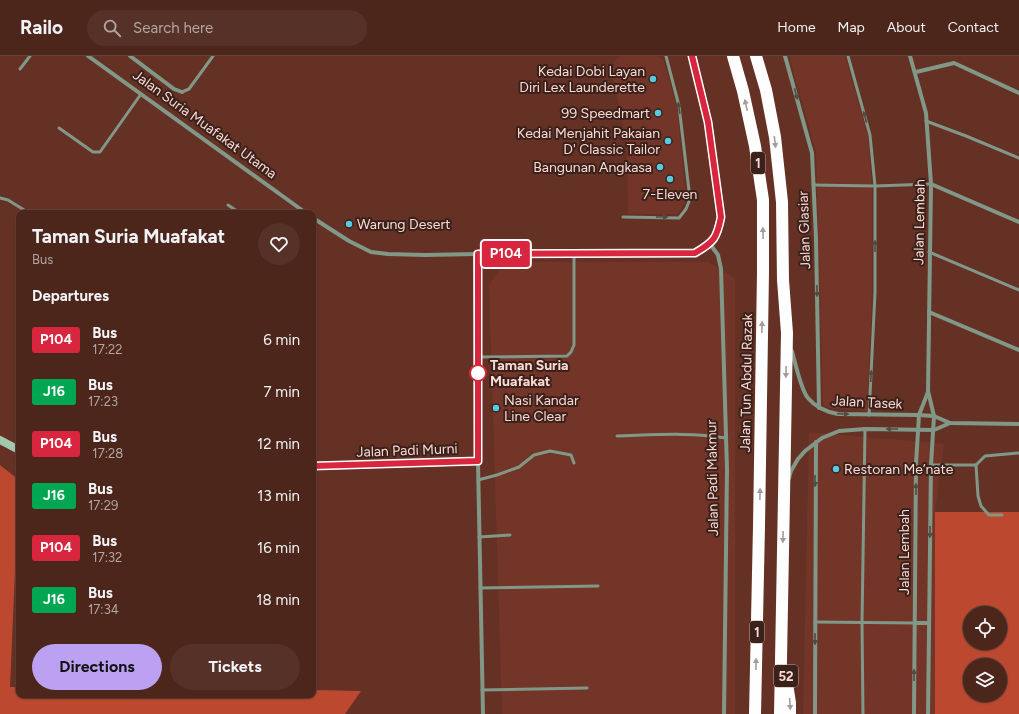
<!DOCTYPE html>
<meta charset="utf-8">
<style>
:root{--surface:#4c251b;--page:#563128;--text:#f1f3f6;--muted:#b2a5a3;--line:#63423a;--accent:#bca0f2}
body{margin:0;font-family:Figtree,sans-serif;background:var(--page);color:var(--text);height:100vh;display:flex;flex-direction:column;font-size:15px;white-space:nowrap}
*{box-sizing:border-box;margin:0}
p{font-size:13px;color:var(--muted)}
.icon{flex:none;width:22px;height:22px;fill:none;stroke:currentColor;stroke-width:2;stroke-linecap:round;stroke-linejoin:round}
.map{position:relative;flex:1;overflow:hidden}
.sheet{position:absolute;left:16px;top:154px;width:300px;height:488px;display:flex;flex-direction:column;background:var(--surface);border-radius:8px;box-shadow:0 1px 3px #0004,0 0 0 1px var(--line)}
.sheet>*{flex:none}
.badge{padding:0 8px;border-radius:3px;font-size:14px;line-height:26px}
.controls{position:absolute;left:963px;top:550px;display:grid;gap:8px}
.controls a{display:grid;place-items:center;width:44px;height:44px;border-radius:50%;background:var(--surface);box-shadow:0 1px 3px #0004,0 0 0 1px var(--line);font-size:20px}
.map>.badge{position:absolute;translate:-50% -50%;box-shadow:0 0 0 2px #fff}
h2{padding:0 16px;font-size:15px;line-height:36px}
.round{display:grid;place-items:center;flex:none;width:42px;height:42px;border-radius:21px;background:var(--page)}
.head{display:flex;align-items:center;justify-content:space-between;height:68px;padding:0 16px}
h1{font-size:19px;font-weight:700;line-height:30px}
.primary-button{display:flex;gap:8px;margin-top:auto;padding:8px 16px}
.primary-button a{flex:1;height:46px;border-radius:24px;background:var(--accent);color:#111;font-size:16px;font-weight:700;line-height:46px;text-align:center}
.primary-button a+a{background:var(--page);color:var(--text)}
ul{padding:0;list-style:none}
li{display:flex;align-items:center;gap:12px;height:52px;padding:0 16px}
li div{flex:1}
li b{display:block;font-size:15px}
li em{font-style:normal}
li .badge{min-width:44px;font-weight:700;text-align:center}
header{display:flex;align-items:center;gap:24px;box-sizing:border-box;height:56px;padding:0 20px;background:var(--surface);border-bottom:1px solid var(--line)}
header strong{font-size:19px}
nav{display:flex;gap:22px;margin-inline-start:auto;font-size:14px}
.search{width:280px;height:36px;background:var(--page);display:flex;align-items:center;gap:10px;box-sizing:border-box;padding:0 14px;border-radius:22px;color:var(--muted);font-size:15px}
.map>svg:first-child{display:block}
.built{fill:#723527}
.forest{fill:#bc492f;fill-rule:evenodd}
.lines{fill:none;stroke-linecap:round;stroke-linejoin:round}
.lane{stroke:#819888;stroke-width:3}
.street{stroke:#819888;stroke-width:4}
.secondary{stroke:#a4c8ae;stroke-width:8}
.highway{stroke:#fefefe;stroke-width:12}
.oneway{fill:#534b41}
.oneway2{fill:#a69b98}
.line-casing{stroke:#fff;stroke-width:9}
.line{stroke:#d7263d;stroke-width:6}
.poi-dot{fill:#57c9e2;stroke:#3a211b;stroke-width:1.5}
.stop-dot{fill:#fff;stroke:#d7263d;stroke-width:2}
.labels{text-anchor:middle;stroke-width:4;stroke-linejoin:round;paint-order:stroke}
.shield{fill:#3a211b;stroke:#c1a29a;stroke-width:1}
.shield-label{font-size:13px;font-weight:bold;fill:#fbd9d1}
.poi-label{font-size:14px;fill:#fbd9d1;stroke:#3a211b;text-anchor:end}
.street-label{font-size:14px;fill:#fbd9d1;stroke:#3a211b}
.stop-label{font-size:14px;font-weight:bold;fill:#fbd9d1;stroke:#3a211b;text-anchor:start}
</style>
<header>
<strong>Railo</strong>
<div class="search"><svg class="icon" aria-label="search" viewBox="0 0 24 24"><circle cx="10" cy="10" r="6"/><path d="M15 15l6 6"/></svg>Search here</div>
<nav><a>Home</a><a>Map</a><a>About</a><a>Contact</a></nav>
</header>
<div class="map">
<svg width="1019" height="658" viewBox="0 0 1019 658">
<rect width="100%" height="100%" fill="#653124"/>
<g class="built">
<path d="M622,0h36l6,5 13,48 9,85v6l-8,14h-50l-1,-70 -16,-74 7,-13z"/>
<path d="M789,0h56l23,80 4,53v106l-5,116 -38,-3 -6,-3 -7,-253z"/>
<path d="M504,206h205l26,16v436h-233l-13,-429z"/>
<path d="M809,376l135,12 -9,68v202h-132z"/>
</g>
<g class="forest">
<path d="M0,409l19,15 -9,207h9v8h294v-5l48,1 -16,23h-345z"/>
<path d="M935,456h84v202h-84zM970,557h30v30h-30zM970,609h30v30h-30z"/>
</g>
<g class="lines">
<g class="lane">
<path d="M848,0l22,79 5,51v107l-6,122"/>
<path d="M20,13l10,-13"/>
<path d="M182,36l7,-3 24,-33"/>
<path d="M926,65l40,15 53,22"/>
<path d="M59,72l34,24h7l41,-58"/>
<path d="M813,129l62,1 56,-2"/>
<path d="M0,142l8,2 21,13"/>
<path d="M228,149l12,8"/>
<path d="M623,161l56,1 7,-9 4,-10 -11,-93 -13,-50"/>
<path d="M929,196l90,38"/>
<path d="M478,301l89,-1 4,-4 3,-7v-90"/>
<path d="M617,380c36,-1 73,-4 109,2"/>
<path d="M931,409h45l2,31 3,10 8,9h13"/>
<path d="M976,409l9,-9 34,-3"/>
<path d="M478,424l19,-5 22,-8 15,-12 16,-4 21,4 3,8"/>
<path d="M479,481l31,-2"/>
<path d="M480,532l118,-2"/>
<path d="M815,566l100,1"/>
<path d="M482,634l105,-2"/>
<path d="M863,658l-1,-91 3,-194"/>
</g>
<g class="street">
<path d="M88,0l218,157"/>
<path d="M130,0l44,33 8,3"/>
<path d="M785,0l27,97 4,85 3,170"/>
<path d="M910,0l16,57 5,71 -3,207 6,25 -3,49 -3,249"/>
<path d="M916,16l38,-9 65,30"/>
<path d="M931,128l88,38"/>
<path d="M313,162l36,23 22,11 17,2 37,1 52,-1"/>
<path d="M710,188l8,11 3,14 6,200 -3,245"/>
<path d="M929,256l90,38"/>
<path d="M792,295c3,11 9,39 16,47 8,10 19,14 30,16l81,1 15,1 16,7 69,1"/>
<path d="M478,405l5,253"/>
<path d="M789,422l2,-7 7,-12 7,-8 17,-13 17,-7 26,-2 69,1 16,-7"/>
<path d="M915,567h14"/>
<path d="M815,658l1,-272"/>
<path d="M914,658l2,-250 3,-49 9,-23"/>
</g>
<g class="secondary">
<path d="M0,384l19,10"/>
<path d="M313,410l165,-5 -1,-207 218,-1c19,-11 21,-14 26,-36l-13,-95 -16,-66"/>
</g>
<g class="highway">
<path d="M733,0l10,35 12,55 8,54v72l-4,254 -4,188"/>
<path d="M756,0l10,34 9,47 7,65 1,78 4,53 -7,381"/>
<path d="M786,621l4,26v11"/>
</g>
</g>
<defs><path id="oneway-solid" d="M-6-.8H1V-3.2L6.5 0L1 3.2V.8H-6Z"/></defs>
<g class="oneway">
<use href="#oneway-solid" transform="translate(796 38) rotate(75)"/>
<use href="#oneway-solid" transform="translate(679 52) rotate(-99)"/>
<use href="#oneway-solid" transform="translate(865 61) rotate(-105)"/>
<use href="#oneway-solid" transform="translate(662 161)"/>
<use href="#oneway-solid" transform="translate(875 190) rotate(-90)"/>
<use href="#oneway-solid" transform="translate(817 235) rotate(89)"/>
<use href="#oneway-solid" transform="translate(871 320) rotate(-88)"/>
<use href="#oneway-solid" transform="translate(843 358) rotate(3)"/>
<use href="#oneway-solid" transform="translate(892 373) rotate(180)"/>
<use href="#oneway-solid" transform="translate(815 425) rotate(90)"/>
<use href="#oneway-solid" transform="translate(916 433) rotate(-90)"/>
<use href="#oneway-solid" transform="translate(930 476) rotate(91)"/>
<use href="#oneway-solid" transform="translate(815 583) rotate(90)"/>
<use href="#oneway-solid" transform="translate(914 619) rotate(-90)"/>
</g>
<g class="oneway2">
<use href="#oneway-solid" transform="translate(746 49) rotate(-103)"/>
<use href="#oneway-solid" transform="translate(775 86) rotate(83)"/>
<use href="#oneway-solid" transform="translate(763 177) rotate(-91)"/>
<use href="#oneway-solid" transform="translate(762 271) rotate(-89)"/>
<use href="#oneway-solid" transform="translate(786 316) rotate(91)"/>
<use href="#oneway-solid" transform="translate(760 438) rotate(-89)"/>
<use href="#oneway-solid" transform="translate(783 481) rotate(91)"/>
<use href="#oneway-solid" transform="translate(756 608) rotate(-89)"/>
<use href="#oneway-solid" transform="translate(790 648) rotate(86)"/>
</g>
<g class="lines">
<g class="line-casing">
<path id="line" d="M313,410l165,-5v-207l217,-1c19,-11 22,-15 26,-36l-13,-95 -16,-66"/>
</g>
<use href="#line" class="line"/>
</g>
<g class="poi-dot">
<circle cx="653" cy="23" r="4"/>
<circle cx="658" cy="57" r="4"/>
<circle cx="668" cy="85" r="4"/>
<circle cx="660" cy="111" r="4"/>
<circle cx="670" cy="123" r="4"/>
<circle cx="349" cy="168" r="4"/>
<circle cx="496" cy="352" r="4"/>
<circle cx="836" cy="413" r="4"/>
</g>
<circle class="stop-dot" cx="478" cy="317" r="8"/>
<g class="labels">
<g class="shield">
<rect x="751" y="96" width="14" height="22" rx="3"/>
<rect x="750" y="565" width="14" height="22" rx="3"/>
<rect x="774" y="609" width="24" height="22" rx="3"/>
</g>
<g class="shield-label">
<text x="758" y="112">1</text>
<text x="757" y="581">1</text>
<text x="786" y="625">52</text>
</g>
<g class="poi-label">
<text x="645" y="20">Kedai Dobi Layan<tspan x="645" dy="16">Diri Lex Launderette</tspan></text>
<text x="650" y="62">99 Speedmart</text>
<text x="660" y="82">Kedai Menjahit Pakaian<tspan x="660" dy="16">D' Classic Tailor</tspan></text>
<text x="652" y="116">Bangunan Angkasa</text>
<text x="670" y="143" text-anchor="middle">7-Eleven</text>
<text x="357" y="173" text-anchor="start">Warung Desert</text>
<text x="504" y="349" text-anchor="start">Nasi Kandar<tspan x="504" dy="16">Line Clear</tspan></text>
<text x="844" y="418" text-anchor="start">Restoran Me’nate</text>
</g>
<g class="street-label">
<text transform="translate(205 68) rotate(36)" y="5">Jalan Suria Muafakat Utama</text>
<text transform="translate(919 166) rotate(-89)" y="5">Jalan Lembah</text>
<text transform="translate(804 174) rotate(-92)" y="5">Jalan Glasiar</text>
<text transform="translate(746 327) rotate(-89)" y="5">Jalan Tun Abdul Razak</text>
<text transform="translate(867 346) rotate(3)" y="5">Jalan Tasek</text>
<text transform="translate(407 394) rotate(-2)" y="5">Jalan Padi Murni</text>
<text transform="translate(712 422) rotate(-91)" y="5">Jalan Padi Makmur</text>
<text transform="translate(904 496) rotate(-90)" y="5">Jalan Lembah</text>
</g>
<g class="stop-label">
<text x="490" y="314">Taman Suria<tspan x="490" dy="16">Muafakat</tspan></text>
</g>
</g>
</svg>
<div class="controls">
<a><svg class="icon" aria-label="locate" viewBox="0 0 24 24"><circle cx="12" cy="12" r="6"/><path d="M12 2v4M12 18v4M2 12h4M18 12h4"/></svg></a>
<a><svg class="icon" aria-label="layers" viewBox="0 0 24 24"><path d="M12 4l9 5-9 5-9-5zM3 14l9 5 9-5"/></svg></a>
</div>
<b class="badge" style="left:506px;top:198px;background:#d7263d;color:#fff">P104</b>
<section class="sheet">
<div class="head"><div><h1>Taman Suria Muafakat</h1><p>Bus</p></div><a class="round"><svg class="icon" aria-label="heart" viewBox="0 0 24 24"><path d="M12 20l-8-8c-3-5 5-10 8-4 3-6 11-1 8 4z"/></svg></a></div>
<h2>Departures</h2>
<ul>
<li><span class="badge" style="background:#d7263d;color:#fff">P104</span><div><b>Bus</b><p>17:22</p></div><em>6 min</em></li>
<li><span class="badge" style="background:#00a651;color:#fff">J16</span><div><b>Bus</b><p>17:23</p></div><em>7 min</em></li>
<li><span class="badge" style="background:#d7263d;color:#fff">P104</span><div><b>Bus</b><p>17:28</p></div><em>12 min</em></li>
<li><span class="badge" style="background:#00a651;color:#fff">J16</span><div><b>Bus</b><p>17:29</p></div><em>13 min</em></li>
<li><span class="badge" style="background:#d7263d;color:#fff">P104</span><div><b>Bus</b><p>17:32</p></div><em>16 min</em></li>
<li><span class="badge" style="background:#00a651;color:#fff">J16</span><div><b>Bus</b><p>17:34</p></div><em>18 min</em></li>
</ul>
<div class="primary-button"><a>Directions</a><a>Tickets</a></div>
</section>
</div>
